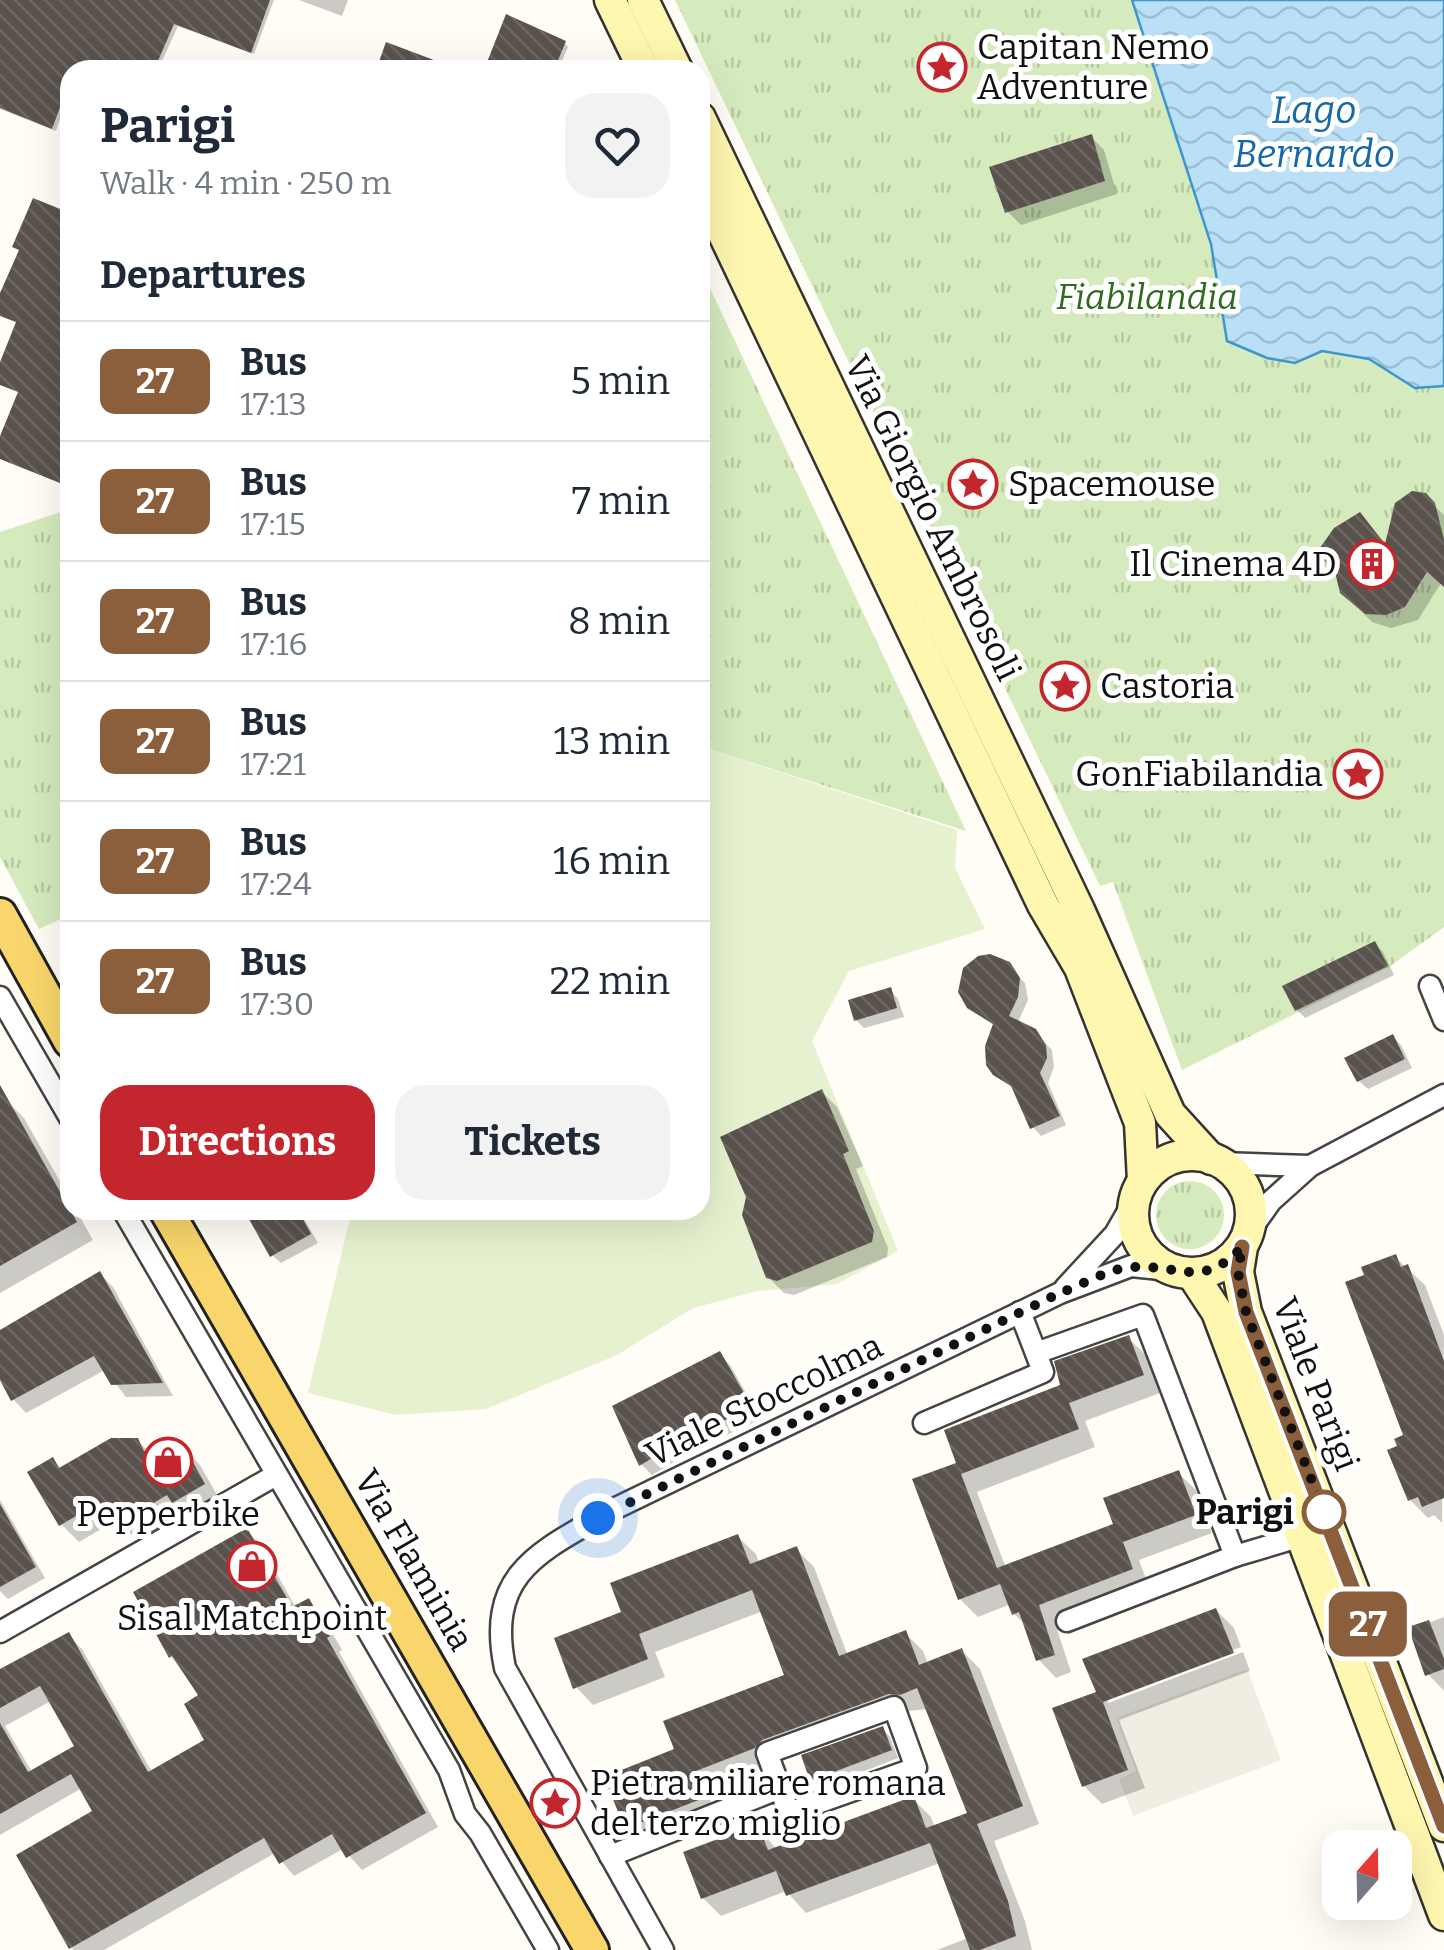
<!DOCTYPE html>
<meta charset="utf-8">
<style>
:root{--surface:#fff;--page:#f2f2f3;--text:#1f2937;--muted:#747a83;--line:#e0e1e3;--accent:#c4262e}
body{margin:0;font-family:Bitter,serif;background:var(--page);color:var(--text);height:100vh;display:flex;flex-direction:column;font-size:38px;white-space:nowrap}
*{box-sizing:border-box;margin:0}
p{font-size:32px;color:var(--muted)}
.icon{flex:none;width:55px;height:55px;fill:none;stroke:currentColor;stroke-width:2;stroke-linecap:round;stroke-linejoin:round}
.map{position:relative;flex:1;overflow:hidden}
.drawer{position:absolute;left:60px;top:60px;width:650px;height:1160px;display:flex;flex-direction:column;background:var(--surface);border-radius:30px;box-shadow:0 10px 40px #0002}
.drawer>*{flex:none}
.badge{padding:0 20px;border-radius:15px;font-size:35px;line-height:65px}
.needle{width:65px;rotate:20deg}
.tools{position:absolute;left:1322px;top:1830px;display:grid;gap:20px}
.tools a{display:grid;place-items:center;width:90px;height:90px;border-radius:20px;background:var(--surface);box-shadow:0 10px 40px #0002;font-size:50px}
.you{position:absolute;width:50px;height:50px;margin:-25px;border:8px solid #fff;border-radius:50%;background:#1a73e8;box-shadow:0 0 0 15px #1a73e833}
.map>.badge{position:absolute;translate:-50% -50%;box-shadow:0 0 0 5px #fff}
h2{padding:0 40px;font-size:38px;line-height:90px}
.round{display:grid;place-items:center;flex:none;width:105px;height:105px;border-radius:30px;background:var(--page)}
.summary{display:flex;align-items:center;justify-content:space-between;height:170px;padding:0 40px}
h1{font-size:48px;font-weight:700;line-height:75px}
.button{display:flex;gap:20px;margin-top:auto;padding:20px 40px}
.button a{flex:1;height:115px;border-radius:30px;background:var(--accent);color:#fff;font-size:40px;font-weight:700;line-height:115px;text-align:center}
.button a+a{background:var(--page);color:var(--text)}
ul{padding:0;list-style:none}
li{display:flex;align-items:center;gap:30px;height:120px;padding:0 40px;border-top:2px solid var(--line)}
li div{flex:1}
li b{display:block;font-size:38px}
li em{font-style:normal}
li .badge{min-width:110px;font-weight:700;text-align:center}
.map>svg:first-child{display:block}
.grass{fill:url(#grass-tufts)}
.pitch{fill:#e6f2cf}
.plaza{fill:#f1ede2}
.water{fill:url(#water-waves);stroke:#3f96cf;stroke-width:2.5}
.shadow{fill:#0003;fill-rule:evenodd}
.building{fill:url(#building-back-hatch)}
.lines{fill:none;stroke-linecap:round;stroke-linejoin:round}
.street-casing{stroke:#444;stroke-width:25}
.secondary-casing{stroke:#333;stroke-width:35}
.primary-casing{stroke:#222;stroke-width:38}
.street{stroke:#fff;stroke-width:20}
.secondary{stroke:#fff6b0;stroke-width:30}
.primary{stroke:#f9d66b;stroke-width:32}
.line-casing{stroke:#fff;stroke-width:22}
.line{stroke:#8b5e3c;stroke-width:15}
.walk{stroke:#111;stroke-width:10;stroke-dasharray:0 18}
.stop-dot{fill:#fff;stroke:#8b5e3c;stroke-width:5}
.labels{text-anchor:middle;stroke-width:10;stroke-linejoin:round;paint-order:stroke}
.poi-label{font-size:35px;fill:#111;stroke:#fff;text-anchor:start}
.park-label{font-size:35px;font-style:italic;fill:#2f6b1f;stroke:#fff}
.street-label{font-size:35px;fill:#111;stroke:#fff}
.stop-label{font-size:35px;font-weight:bold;fill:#111;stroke:#fff;text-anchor:end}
.water-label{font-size:38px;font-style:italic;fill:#1768a6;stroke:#fff}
</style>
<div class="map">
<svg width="1444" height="1950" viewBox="0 0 1444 1950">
<defs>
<pattern id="grass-tufts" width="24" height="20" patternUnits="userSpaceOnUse" patternTransform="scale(2.5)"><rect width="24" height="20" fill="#d5ebbd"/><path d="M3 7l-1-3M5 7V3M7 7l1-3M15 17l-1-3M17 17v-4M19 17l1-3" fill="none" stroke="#b6c8a1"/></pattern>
<pattern id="water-waves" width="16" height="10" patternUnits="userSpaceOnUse" patternTransform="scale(2.5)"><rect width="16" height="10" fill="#b9e0f7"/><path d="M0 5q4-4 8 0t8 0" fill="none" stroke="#9ebfd3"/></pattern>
<pattern id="building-back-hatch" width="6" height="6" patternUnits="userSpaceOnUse" patternTransform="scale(2.5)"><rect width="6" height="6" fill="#5a524d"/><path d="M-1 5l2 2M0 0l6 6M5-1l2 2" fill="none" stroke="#6d6662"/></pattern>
</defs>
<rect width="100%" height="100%" fill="#fffdf5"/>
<g class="grass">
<path d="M675,0h769v927l-55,40 -207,103 -69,-188 -13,4z"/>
<path d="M708,284l258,547 -266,-85v-459z"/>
<path d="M70,509v406l-31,14 -39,-72v-325z"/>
<circle cx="1190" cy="1215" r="34"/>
</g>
<path class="pitch" d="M700,746l257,84 -2,38 30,61 -136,42 -37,70 86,210 -61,33 -79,7 -65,17 -76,47 -131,54 -90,6 -88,-22 44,-183h348z"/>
<path class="plaza" d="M1247,1669l34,91 -148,56 -14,-37 17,-8 -20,-53z"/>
<path class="water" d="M1132,0h312v386l-29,2 -46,-29 -47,-8 -27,12 -28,-5 -40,-17 -16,-97z"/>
<g class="shadow">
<path d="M0,0h274l-20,54 -76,-28 -20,44h-68l-11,-4 -1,4h-8v21l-14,40 -56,-22z"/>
<path d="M299,0h49l-6,16z"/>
<path d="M565,43l3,4 -10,23h-71z"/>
<path d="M1091,137l13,13 13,44 -96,31 -13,-13z"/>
<path d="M1424,496l20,19v71l-3,-3 -23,37 -27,8 -19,-6 -30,-30 18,-77 27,31z"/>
<path d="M1375,944l8,8 11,23 -89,43 -8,-8z"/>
<path d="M1003,961l22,22 3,17 -10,22 12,5 22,23 2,17 -6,16 18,42 -25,11 -8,-9 -18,-37 -20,-16v-48l-26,-19z"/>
<path d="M890,990l8,9 6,18 -40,11 -8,-8z"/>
<path d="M1393,1037l8,8 11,23 -44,21 -9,-8z"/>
<path d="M822,1092l15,15 26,59 -7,3 32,79 -1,9 -93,38 -10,-2 -16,-16z"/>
<path d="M6,1100l18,18 46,81v11h6l17,30 -93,53v-189z"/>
<path d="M247,1210h52l19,33 -37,20 -9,-8z"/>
<path d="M1395,1257l30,28 19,50 -2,188 -8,-8 -6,3 -18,-18 -10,-53 7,-11 -40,-160z"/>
<path d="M100,1274l13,13 60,109 -47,1 -21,-27 -79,43 -13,-14 -13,-24v-43z"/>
<path d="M1128,1338l18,17 14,38 -75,28 10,26 -118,45 29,76 110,-42 62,-53 18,17 16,43 -73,27 10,27 -94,36 16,49 -15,6 -17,-18 -12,-34 -13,-12 -3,-10 -33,13 -18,-18 -1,-135z"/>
<path d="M719,1354l11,11 31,54 -69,32 -40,24 -11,-11z"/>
<path d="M137,1440l12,12 33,-6 18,19 21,37 -29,18 -7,-7 -44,25 -6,-6 -12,7 -15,-14 -29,17 -18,-18 -9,-64 10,9z"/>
<path d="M0,1500l45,78 -37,21 -8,-8z"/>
<path d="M247,1531l13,13 36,64 12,-7 14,14 20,35 -3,2 99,175 -76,43 -19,-21 -49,27 -19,-23 -171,97h-30l-3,-3 25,-135 -14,-24 -82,47v-153l68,-47 14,14 70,123 56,-31 -7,-45 -30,-40zM51,1701l26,46 -45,25 -27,-46z"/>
<path d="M738,1537l18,17 3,9 37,-14 18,18 34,89 57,-23 18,18 5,13 34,-13 18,18 59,155 -45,17 31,80 7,29h-95l31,-12 -28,-75 -134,50 -20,-22 -65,25 -18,-18 55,-71 19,23 136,-51 18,18 4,11 35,-13 -42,-106 -20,2 -128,46 -7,8 -66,26 10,26 -72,29 -17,-18 49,-78 111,-74 -25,-65 -108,41 10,25 -72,28 -17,-18 48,-73z"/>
<path d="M1216,1610l18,18 7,19 -133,50v6l135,-51 7,19 -131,49 26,68 -43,16 -18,-18 15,-93z"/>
<path d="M1444,1617v74l-16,-17 -17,-45z"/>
<path d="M882,1729l8,8 8,21 -77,30 -8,-9z"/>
</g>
<g class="building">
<path d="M0,0h270l-19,53 -77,-29 -20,46h-62l-16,-6 -2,6h-4v10l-18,49 -52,-21z"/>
<path d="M506,14l60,27 -12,29h-70z"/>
<path d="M386,42l69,26 -1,2h-78z"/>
<path d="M1092,134l13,47 -100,32 -16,-46z"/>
<path d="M33,198l37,15v274l-70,-28v-23l18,-44 -18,-7v-23l16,-40 -16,-6v-23l19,-43 -7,-3z"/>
<path d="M1412,491l14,2 9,10 9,37v47l-17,-15 -22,35 -19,8 -21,-1 -25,-21 -5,-21 -18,-20 17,-24 26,-16 25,32 10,-41z"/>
<path d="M1375,941l13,25 -93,45 -13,-25z"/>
<path d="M990,954l20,8 10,16 -2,19 -9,19 27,13 10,16 1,13 -7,15 20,43 -30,13 -19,-43 -18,-11 -7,-10 -1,-19 8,-22 -26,-16 -9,-16 5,-24 15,-12z"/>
<path d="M891,987l6,21 -43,13 -6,-21z"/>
<path d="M1393,1034l12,25 -48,23 -13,-24z"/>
<path d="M0,1085l77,137 -77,44z"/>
<path d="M822,1089l27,62 -6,3 31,77 -2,11 -95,39 -11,-3 -24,-63 4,-18 -26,-60z"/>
<path d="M244,1210h54l13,24 -41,23z"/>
<path d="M1396,1254l5,13 7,-3 36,97v137l-22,9 -4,-10 -10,4 -21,-51 10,-4 -3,-7 9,-4 -58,-153 19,-7 -3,-8z"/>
<path d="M100,1271l63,112 -52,2 -17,-29 -83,45 -11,-21v-50z"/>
<path d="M1129,1335l15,40 -75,28 10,26 -118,45 36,94 116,-44 -10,-26 76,-28 17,45 -73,27 10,27 -94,36 16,50 -19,6 -17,-49 -7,3 -12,-31 -42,16 -46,-121 44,-16 -12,-33 116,-45 -6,-24z"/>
<path d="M720,1351l32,56 -71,34 -42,25 -27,-60z"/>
<path d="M111,1438h27l6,13 39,-7 22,40 -33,19 -5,-8 -45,27 -5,-7 -14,8 -10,-17 -34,20 -32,-54 26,-15 6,11z"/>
<path d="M0,1504l36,63 -36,20z"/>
<path d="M247,1528l45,79 17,-9 21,38 -3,2 99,175 -80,45 -14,-24 -53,30 -15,-26 -195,111 -53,-94 76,-44 -21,-37 -71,40v-91l28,49 46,-26 -34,-60 -40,22v-39l69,-37 79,140 56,-32 -20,-36 14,-9 -26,-39 -3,2 -36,-66z"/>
<path d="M738,1534l12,30 47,-18 42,110 67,-26 13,35 43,-17 61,158 -46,18 31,77 8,35 -36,14h-10l-40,-107 -144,53 -10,-25 -75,28 -18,-47 75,-28 10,26 146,-54 12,32 41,-15 -50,-125 -17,7 -11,-1 -127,46 -7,8 -64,25 10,26 -76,30 -21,-52 70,-28 -11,-28 121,-46 -32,-85 -113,44 9,25 -75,30 -19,-51 67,-26 -11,-29z"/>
<path d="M1216,1608l18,45 -131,49 25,68 -46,17 -30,-79 44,-16 -14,-33z"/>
<path d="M1429,1620l15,39v10l-19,7 -17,-49z"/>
<path d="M883,1726l9,24 -82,31 -9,-26z"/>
</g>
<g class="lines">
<g class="street-casing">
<g id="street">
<path d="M1430,986l14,34"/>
<path d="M0,997l70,121"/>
<path d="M1222,1163l88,3"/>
<path d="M123,1210l326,560 16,44 15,19 68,117"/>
<path d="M1249,1232l22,-31 39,-35 134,-71"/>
<path d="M1065,1288l50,-54 19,-33"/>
<path d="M1020,1312l16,41 107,-38 92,241 67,-20"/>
<path d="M924,1423l119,-51 -7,-19"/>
<path d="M1067,1621l168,-65"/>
<path d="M0,1632l276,-157"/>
<path d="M610,1856l170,-68 -13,-35 127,-46 22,61 -127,45 -9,-25"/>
<path d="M663,1950l-158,-282c-20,-97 37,-117 109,-159l446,-216 71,-27 39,4"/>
</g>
</g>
<g class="secondary-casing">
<g id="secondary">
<path d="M610,0l34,70"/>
<path d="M643,0l34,70"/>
<path d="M700,118l379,792 91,204 41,45"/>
<path d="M700,184l343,721 37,63 60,155 3,58"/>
<circle cx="1192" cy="1214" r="59"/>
<path d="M1242,1247l-4,25 8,40 198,514"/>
<path d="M1192,1274l25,38 227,603"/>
</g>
</g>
<g class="primary-casing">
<g id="primary">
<path d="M0,915l70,126"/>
<path d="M166,1210l426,740"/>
</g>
</g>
<use href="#street" class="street"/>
<use href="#secondary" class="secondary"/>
<use href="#primary" class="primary"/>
</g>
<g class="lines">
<g class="line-casing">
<path id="line" d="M1242,1247l-4,25 8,40 198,514"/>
</g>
<use href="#line" class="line"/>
<path class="walk" d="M598,1518l462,-225c22,-8 51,-26 74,-26 47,-2 69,22 108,-20l-4,25 8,40 78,200"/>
</g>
<defs>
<g id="sight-ring" transform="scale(2.5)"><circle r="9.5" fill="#fff" stroke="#c4262e" stroke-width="1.5"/><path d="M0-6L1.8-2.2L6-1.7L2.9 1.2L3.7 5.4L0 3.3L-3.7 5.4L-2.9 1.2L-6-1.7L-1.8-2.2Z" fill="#c4262e"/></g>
<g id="building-ring" transform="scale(2.5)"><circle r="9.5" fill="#fff" stroke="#c4262e" stroke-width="1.5"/><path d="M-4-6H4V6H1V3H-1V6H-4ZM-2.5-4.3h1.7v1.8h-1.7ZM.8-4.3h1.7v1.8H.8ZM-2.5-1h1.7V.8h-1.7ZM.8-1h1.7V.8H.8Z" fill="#c4262e"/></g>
<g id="shop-ring" transform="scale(2.5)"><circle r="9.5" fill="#fff" stroke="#c4262e" stroke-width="1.5"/><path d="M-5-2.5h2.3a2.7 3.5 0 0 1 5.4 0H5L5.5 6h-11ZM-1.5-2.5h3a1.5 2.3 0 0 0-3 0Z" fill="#c4262e"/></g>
</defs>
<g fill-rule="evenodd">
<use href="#sight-ring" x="942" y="67"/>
<use href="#sight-ring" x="973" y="484"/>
<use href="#building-ring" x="1372" y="564"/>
<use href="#sight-ring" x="1065" y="686"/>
<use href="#sight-ring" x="1358" y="774"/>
<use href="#shop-ring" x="168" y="1462"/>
<use href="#shop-ring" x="252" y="1566"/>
<use href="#sight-ring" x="555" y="1803"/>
</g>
<circle class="stop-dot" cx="1324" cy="1512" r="20"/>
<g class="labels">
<g class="poi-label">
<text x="977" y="59">Capitan Nemo<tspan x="977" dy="40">Adventure</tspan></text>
<text x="1008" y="496">Spacemouse</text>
<text x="1337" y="576" text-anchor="end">Il Cinema 4D</text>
<text x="1100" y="698">Castoria</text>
<text x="1323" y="786" text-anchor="end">GonFiabilandia</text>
<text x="168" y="1526" text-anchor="middle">Pepperbike</text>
<text x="252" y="1630" text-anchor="middle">Sisal Matchpoint</text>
<text x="590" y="1795">Pietra miliare romana<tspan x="590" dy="40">del terzo miglio</tspan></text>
</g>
<g class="park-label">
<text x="1147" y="309">Fiabilandia</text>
</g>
<g class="street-label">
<text transform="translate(933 518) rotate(64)" y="12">Via Giorgio Ambrosoli</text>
<text transform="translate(1316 1384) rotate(69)" y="12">Viale Parigi</text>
<text transform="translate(764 1400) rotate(-26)" y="12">Viale Stoccolma</text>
<text transform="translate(414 1560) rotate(60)" y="12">Via Flaminia</text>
</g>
<g class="stop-label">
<text x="1294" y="1524">Parigi</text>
</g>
<g class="water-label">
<text x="1314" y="123">Lago<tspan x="1314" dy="44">Bernardo</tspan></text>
</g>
</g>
</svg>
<div class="tools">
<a><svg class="needle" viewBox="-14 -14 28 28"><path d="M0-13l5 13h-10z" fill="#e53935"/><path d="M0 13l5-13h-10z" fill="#747a83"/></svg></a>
</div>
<div class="you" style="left:598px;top:1518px"></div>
<b class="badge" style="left:1368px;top:1624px;background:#8b5e3c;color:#fff">27</b>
<section class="drawer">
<div class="summary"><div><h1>Parigi</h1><p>Walk · 4 min · 250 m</p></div><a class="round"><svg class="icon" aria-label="heart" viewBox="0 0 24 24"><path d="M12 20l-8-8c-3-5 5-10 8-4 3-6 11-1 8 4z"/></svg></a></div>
<h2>Departures</h2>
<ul>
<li><span class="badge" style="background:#8b5e3c;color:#fff">27</span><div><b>Bus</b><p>17:13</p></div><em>5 min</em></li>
<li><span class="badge" style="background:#8b5e3c;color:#fff">27</span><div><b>Bus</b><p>17:15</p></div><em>7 min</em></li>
<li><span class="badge" style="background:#8b5e3c;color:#fff">27</span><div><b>Bus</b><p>17:16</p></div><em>8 min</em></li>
<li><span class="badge" style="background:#8b5e3c;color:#fff">27</span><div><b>Bus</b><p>17:21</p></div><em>13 min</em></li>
<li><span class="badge" style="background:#8b5e3c;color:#fff">27</span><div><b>Bus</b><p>17:24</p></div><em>16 min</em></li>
<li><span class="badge" style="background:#8b5e3c;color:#fff">27</span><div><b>Bus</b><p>17:30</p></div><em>22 min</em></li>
</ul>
<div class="button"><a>Directions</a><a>Tickets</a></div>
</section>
</div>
